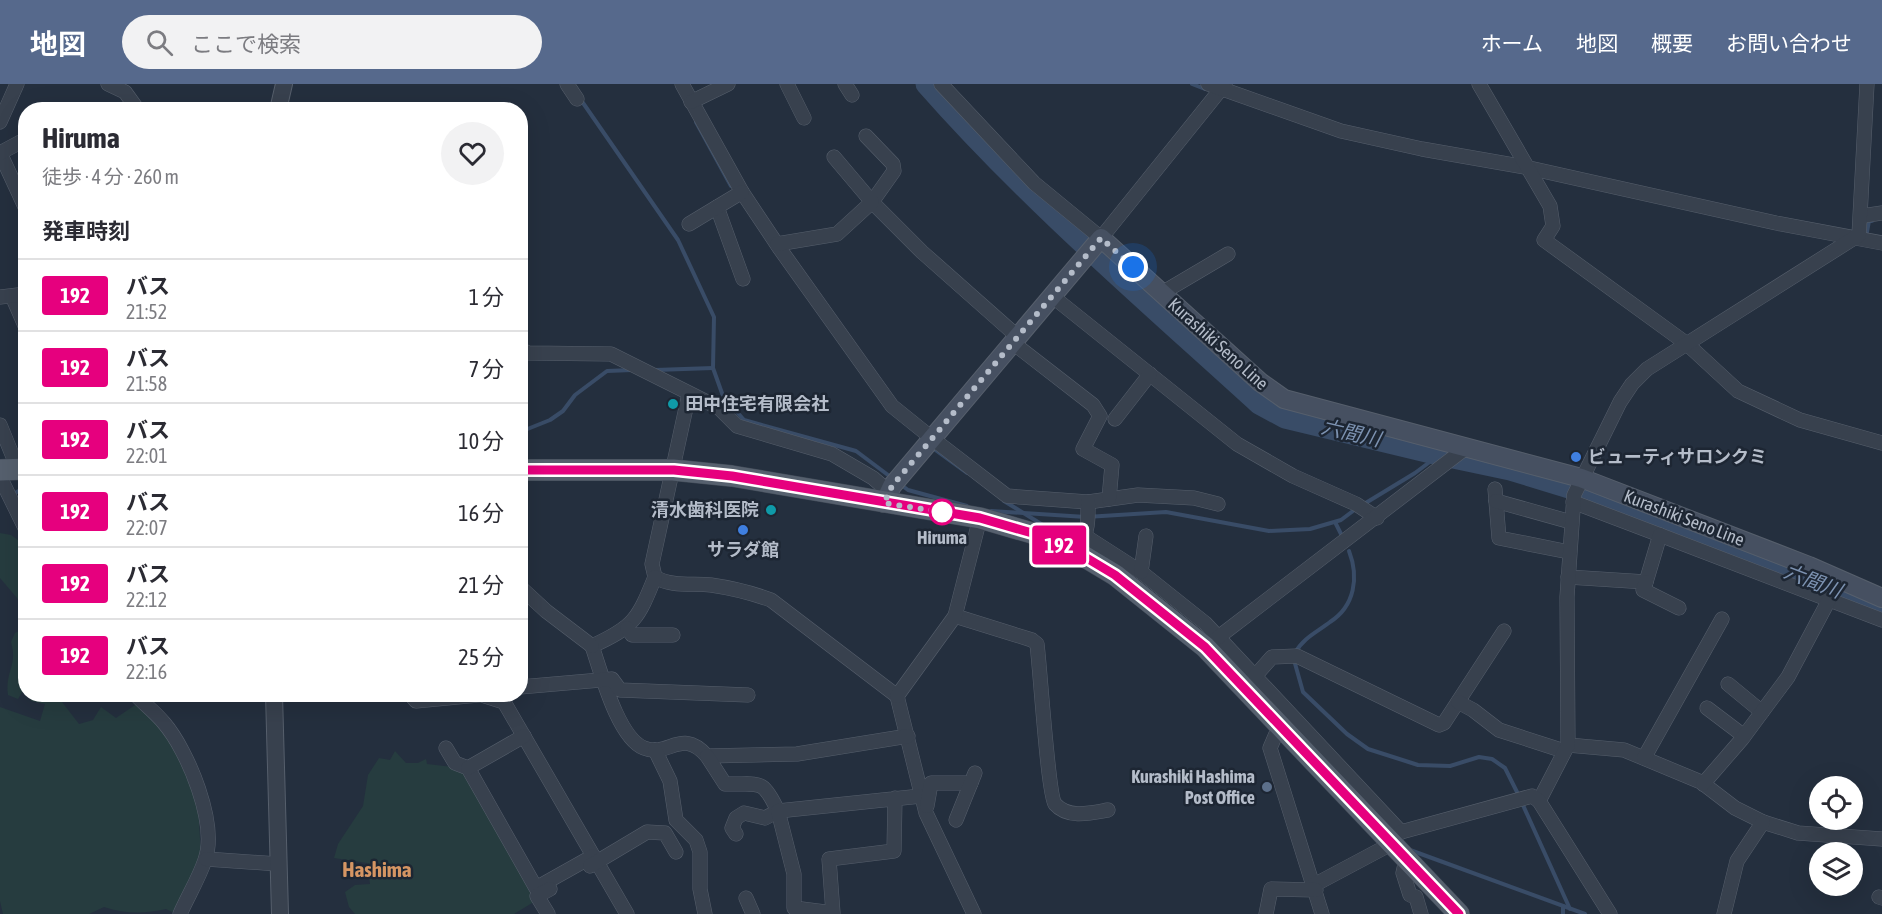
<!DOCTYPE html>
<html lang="ja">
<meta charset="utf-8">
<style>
:root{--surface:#fff;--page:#f2f2f3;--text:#2b2b33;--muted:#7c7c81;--line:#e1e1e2;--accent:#56698c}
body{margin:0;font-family:"Asap Condensed","Noto Sans JP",sans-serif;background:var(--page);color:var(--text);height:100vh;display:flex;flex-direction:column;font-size:22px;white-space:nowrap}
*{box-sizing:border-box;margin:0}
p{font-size:20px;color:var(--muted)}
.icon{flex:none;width:33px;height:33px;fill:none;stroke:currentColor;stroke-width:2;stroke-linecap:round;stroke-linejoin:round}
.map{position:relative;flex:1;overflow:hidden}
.drawer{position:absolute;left:18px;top:18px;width:510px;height:600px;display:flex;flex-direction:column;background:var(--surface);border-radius:24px;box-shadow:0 6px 24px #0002}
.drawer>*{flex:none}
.badge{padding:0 12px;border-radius:4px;font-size:21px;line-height:39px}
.tools{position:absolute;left:1809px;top:692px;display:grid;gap:12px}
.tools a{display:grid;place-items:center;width:54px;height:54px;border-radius:50%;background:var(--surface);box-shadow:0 6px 24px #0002;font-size:30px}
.you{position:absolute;width:30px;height:30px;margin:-15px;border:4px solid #fff;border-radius:50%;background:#1a73e8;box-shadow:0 0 0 9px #1a73e833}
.map>.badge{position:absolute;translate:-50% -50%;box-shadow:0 0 0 3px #fff}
h2{padding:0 24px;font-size:22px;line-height:54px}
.round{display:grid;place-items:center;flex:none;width:63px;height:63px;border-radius:32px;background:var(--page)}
.headline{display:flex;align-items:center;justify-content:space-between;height:102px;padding:0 24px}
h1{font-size:28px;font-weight:700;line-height:45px}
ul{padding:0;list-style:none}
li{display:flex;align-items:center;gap:18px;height:72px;padding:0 24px;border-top:2px solid var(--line)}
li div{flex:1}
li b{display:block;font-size:22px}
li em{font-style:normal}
li .badge{min-width:66px;font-weight:700;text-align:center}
header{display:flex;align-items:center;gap:36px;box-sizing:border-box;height:84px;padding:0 30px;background:var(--accent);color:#fff}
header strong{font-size:28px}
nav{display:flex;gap:33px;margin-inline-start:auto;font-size:21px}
.search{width:420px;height:54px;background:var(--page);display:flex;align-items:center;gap:15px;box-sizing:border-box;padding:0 21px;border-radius:33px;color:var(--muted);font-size:22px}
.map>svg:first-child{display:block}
.green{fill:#263c3f}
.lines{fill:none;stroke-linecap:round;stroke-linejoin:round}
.stream{stroke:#394c67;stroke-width:4}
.river{stroke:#394c67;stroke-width:21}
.minor-casing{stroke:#565f6c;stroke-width:15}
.tertiary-casing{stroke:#565f6c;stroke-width:18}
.secondary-casing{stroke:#565f6c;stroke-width:20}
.primary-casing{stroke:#414a57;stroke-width:22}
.minor{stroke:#38414e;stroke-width:14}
.tertiary{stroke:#38414e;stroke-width:16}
.secondary{stroke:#465061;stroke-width:18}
.primary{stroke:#56606e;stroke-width:21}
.line-casing{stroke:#fff;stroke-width:14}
.line{stroke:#e6007e;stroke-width:9}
.walk{stroke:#b4bcc9;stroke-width:6;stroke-dasharray:0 10.8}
.culture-dot{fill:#0f9aa8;stroke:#1d2633;stroke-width:2}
.shop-dot{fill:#3f7fe0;stroke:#1d2633;stroke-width:2}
.stop-dot{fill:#fff;stroke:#e6007e;stroke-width:3}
.service-dot{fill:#5c6f8a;stroke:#1d2633;stroke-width:2}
.labels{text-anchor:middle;stroke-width:5;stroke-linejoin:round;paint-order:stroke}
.street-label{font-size:18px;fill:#b4bcc9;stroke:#1d2633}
.poi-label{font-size:18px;font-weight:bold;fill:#b4bcc9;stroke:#1d2633;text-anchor:start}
.stop-label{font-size:18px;font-weight:bold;fill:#b4bcc9;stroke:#1d2633}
.water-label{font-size:20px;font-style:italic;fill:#7c92b1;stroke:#1d2633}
.quarter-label{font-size:21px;font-weight:bold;fill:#d59563;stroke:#1d2633}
</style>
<header>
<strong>地図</strong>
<div class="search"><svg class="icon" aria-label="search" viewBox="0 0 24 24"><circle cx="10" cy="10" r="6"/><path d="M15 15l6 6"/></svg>ここで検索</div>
<nav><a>ホーム</a><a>地図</a><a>概要</a><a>お問い合わせ</a></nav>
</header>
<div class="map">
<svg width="1882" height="830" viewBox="0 0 1882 830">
<rect width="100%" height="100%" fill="#242f3e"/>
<g class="green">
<path d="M0,449l11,2 14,10 -1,67 -7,-14 -17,-20z"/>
<path d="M23,545l2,4v54l-7,12 -10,-4c-3,-25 10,-29 3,-53l4,-9z"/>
<path d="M30,611h33l-1,7 17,22 14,-4 8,-13 15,11 22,-15 21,21 38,65 4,66 -27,58 -8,-4c-21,5 -41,5 -62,-2l-15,7h-86l-3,-13v-194l40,14 5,-17 -14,-3z"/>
<path d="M395,667l11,12h12l8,-4 1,5 26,3 13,6 71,127 -23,14h-159l-6,-7 -4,-15 10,-7 15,-1 -3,-21 -33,-5 4,-14 25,-38 5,-31 11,-17 11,2z"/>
</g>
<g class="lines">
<g class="stream">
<path d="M1192,0l13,5"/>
<path d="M581,16l97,140 36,77 -1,51 10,28 21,24 112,31 36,27"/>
<path d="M696,38l35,64"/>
<path d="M1867,148l2,-11h3"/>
<path d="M655,286l58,-2"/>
<path d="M520,348l30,-12 13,-9 12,-16 32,-24 25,-1"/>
<path d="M934,365l33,24"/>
<path d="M900,400l8,6 59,16"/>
<path d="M13,410l13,-7"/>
<path d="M1004,417l47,29"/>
<path d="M1364,420l51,-31 24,-18"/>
<path d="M991,427l95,6 80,-5 103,19 41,-2 31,-9 16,-12"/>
<path d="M1335,438l6,12"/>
<path d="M1295,569c8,-15 22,-21 35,-31 25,-16 29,-45 19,-71"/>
<path d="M1294,576l9,32 44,42 21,15 50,16 32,1 29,-9 13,2 13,9 14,28"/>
<path d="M1522,719l48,106"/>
<path d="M1410,766l175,64"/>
<path d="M1563,822v8"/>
</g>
<path class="river" d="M926,0c102,116 219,216 333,320l26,14 154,37 71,15 85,26 169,63 118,49"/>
<g class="minor-casing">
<g id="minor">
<path d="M108,0l17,8 13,18"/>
<path d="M567,0l10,15"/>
<path d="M682,0l60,108 38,57 112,157 41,33 74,57 81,6 50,-7 56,3 24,6"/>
<path d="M787,0l17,34"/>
<path d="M845,0l7,11"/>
<path d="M941,0l93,99 67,55 124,-154"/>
<path d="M1208,0l133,47 81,18 103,18 251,56 106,20"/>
<path d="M1479,0l71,122 3,20 -9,14 143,104 51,47 62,29 82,23"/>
<path d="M691,18l37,-18"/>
<path d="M0,38l17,-38"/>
<path d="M866,52l27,28 1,7 -22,31 50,50 96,85"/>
<path d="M0,69l26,56"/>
<path d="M0,69l26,-14"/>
<path d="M717,123l26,72"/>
<path d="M1862,132l20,-3"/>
<path d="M689,140l53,-32"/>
<path d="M777,160l60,-10 35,-32 -38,-45"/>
<path d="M1162,209l66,-39"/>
<path d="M12,212l14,32"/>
<path d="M1052,212l185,148 56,32 63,28 21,14"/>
<path d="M0,213l26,-3"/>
<path d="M1013,259l80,62 7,11 -17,33 29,16 -3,34"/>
<path d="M520,265l8,4 83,1 108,54 18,18 95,28 41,24 15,13"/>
<path d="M689,310l-37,170 3,13c16,10 38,6 56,8 21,3 41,8 60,15l126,96 29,117 48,101"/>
<path d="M1115,335l35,-45"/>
<path d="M0,341l18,44"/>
<path d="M0,393l26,53"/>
<path d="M1495,405l4,49 70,14"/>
<path d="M1496,417l75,21"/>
<path d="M1573,418l87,33"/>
<path d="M1085,452l56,36 64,51 196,209"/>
<path d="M1080,460c9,-13 8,-27 8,-42"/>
<path d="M1141,488l5,-36"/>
<path d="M655,493c-17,42 -21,50 -63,69 9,26 26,92 52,102 25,10 37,-21 63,8l90,-2 111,-18"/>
<path d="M1568,493l78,5 14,-47 222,85"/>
<path d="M1646,498l-3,8 36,18"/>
<path d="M520,503l26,24 46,35"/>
<path d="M955,532l77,24 5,4c3,23 11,150 18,160 13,15 36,9 53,6"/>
<path d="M627,544l5,7h41"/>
<path d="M1212,558l255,-195"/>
<path d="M1249,599l23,-26 25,-1 142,69 5,-2 60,-92"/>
<path d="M1728,600l34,28"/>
<path d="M520,603l92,-8 8,11 128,5"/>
<path d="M135,610c9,10 21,19 29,29 24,28 54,101 41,137 -6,18 -17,36 -25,54"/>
<path d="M410,610l6,7 73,-7"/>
<path d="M485,612l19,6 123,212"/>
<path d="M897,612l58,-80 25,-98"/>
<path d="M1458,618l15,8 26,20 65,21"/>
<path d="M1707,624l37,28"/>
<path d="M1279,643l-9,21 52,166"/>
<path d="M1568,661l56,5 77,32 34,26 28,14 35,11 84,6"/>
<path d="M446,664l9,15 13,5 68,120 57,-32"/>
<path d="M655,666l15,31 6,39 20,20 4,12v37l5,25"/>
<path d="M707,672l18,28c35,1 37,-7 53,27l-13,7 -21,-5 -8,5 -4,10 4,6"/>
<path d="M1644,674l78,-139"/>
<path d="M468,684l56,-32"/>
<path d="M1703,700l39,-45 46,-62 41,-77"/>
<path d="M895,714l-1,53 -65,8 4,54 -39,-5v-34l-16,-63 143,-15"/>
<path d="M1539,717l29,-56 -1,-148 7,-102 46,-93 12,-18 15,-15 212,-134 8,-151"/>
<path d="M927,722l4,-23h40"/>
<path d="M956,736l19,-47"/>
<path d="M1395,752l6,-4 131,-36 7,5 71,113"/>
<path d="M206,775l72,5"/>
<path d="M1406,776l-3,13 7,22 6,2 5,17"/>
<path d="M590,782l57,-34 18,1 11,19"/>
<path d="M1314,801l77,-41"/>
<path d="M1879,813l3,1"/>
<path d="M746,814l7,16"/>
<path d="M548,830l-11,-18 13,-7"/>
<path d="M1266,830l5,-25 45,1"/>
<path d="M1724,830l13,-53 26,-39"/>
</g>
</g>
<g class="tertiary-casing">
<g id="tertiary">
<path d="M278,26l6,-26"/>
<path d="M274,610l6,220"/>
</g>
</g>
<g class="secondary-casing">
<path id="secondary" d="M884,419l8,-17 209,-248 159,144 24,17 297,79 228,88 73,32"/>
</g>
<g class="primary-casing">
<g id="primary">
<path d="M0,386l26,-1"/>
<path d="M520,386h153l59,6 248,42 52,15 43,18 40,24 90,72 254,267"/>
</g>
</g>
<use href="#minor" class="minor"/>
<use href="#tertiary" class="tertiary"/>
<use href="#secondary" class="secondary"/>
<use href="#primary" class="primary"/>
</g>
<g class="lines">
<g class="line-casing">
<path id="line" d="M520,386h154l58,6 248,42 52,15 43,18 40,24 90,72 254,267"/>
</g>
<use href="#line" class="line"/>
<path class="walk" d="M942,428l-58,-9 8,-17 209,-248 32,29"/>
</g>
<g class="culture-dot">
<circle cx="673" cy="320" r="6"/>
<circle cx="771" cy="426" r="6"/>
</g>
<g class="shop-dot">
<circle cx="1576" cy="373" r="6"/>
<circle cx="743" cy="446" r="6"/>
</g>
<circle class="stop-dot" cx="942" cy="428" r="12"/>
<circle class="service-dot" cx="1267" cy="703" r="6"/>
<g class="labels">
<g class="street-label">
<text transform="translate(1218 260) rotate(42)" y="6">Kurashiki Seno Line</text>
<text transform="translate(1684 434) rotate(21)" y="6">Kurashiki Seno Line</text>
</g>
<g class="poi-label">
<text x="685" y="326">田中住宅有限会社</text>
<text x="1588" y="379">ビューティサロンクミ</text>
<text x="759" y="432" text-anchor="end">清水歯科医院</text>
<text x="743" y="472" text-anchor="middle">サラダ館</text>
<text x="1255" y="699" text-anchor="end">Kurashiki Hashima<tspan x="1255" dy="21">Post Office</tspan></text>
</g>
<g class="stop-label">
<text x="942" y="460">Hiruma</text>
</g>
<g class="water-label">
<text transform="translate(1351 349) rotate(13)" y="7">六間川</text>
<text transform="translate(1813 497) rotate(21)" y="7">六間川</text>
</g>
<g class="quarter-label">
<text x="377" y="793">Hashima</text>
</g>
</g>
</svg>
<div class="tools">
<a><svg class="icon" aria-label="locate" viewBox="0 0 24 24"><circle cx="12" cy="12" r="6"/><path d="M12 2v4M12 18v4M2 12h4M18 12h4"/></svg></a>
<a><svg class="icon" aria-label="layers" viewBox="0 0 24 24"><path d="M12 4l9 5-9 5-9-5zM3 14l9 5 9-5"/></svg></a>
</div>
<div class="you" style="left:1133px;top:183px"></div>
<b class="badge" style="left:1059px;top:461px;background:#e6007e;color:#fff">192</b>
<section class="drawer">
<div class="headline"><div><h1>Hiruma</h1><p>徒歩 · 4 分 · 260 m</p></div><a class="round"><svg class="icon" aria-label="heart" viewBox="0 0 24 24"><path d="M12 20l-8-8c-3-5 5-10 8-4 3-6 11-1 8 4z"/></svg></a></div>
<h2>発車時刻</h2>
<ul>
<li><span class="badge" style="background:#e6007e;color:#fff">192</span><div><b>バス</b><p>21:52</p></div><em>1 分</em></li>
<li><span class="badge" style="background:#e6007e;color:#fff">192</span><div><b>バス</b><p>21:58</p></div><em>7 分</em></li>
<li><span class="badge" style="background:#e6007e;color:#fff">192</span><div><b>バス</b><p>22:01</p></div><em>10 分</em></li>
<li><span class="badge" style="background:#e6007e;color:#fff">192</span><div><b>バス</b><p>22:07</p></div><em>16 分</em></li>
<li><span class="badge" style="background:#e6007e;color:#fff">192</span><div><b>バス</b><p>22:12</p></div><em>21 分</em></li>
<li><span class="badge" style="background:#e6007e;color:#fff">192</span><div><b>バス</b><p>22:16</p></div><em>25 分</em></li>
</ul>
</section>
</div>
